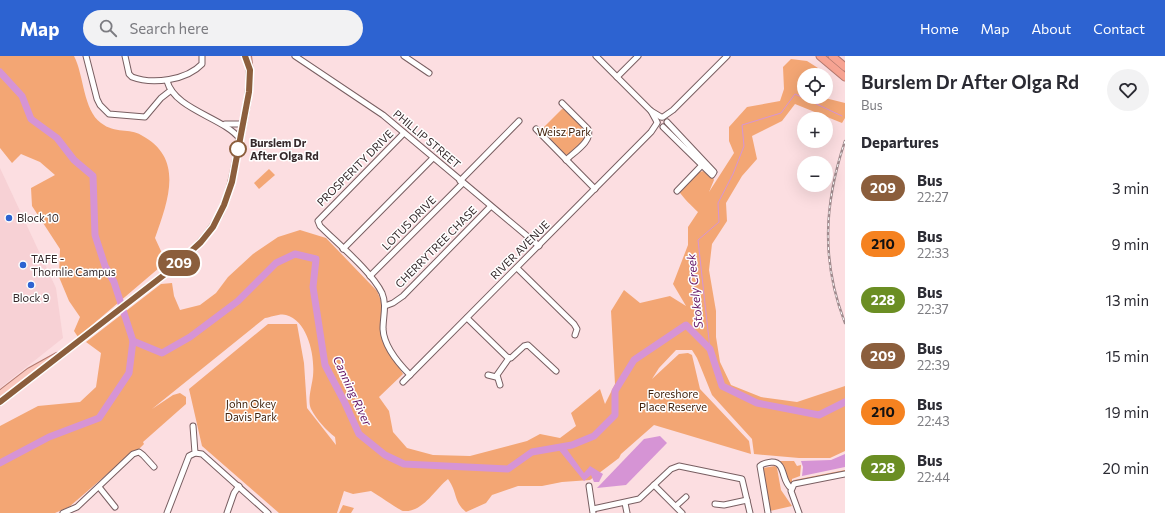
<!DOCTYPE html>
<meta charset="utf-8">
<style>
:root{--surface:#fff;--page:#f2f2f3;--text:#2b2b33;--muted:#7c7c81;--accent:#2d63d1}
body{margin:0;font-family:Commissioner,sans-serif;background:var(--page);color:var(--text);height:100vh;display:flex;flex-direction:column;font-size:15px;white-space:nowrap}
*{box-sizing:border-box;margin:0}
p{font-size:13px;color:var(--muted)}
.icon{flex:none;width:22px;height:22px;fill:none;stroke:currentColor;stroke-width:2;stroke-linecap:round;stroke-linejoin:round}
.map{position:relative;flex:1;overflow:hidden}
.panel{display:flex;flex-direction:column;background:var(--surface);width:320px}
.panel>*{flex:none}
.badge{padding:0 8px;border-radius:13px;font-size:14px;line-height:26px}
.buttons{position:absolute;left:797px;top:12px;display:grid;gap:8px}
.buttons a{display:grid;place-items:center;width:36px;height:36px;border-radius:50%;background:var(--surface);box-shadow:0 4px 16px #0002;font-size:20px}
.map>.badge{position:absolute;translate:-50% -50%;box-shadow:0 0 0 2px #fff}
h2{padding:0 16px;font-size:15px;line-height:36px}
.round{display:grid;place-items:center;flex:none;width:42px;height:42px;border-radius:21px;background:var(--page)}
.head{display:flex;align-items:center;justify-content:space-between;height:68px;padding:0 16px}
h1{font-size:19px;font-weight:600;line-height:30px}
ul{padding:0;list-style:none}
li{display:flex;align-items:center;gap:12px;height:56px;padding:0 16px}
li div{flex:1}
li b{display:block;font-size:15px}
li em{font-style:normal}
li .badge{min-width:44px;font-weight:700;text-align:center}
header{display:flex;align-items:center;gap:24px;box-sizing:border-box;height:56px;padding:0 20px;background:var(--accent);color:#fff}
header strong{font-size:19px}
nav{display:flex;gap:22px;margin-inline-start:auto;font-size:14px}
.search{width:280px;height:36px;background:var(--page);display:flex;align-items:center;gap:10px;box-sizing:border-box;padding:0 14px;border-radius:22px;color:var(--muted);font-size:15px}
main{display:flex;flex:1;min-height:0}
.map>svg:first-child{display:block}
.built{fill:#f7d1d5}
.green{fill:#f3a674}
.water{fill:#d694d5}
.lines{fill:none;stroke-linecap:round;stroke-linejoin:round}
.stream{stroke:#d694d5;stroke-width:1}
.river{stroke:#d694d5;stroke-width:7}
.minor-casing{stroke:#785e61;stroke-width:7}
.major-casing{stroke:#b3796f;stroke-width:8}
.highway-casing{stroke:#b3796f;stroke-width:9}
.minor{stroke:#fff;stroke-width:5}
.major{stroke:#fac8be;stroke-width:6}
.highway{stroke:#f7a493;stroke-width:7}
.rail-casing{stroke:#a08a8d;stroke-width:2.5}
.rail{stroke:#fff;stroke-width:1;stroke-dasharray:3;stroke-linecap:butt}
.line-casing{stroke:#fff;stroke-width:9}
.line{stroke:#8b5e3c;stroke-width:6}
.stop-dot{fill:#fff;stroke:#8b5e3c;stroke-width:2}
.poi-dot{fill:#2d63d1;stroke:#fff;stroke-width:1.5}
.labels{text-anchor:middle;stroke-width:3;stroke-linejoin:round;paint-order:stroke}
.park-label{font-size:11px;fill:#42230d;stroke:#fff}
.street-label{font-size:11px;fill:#35292b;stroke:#fff}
.stop-label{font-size:11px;font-weight:bold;fill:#35292b;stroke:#fff;text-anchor:start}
.poi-label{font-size:11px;fill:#35292b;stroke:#fff;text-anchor:start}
.water-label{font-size:12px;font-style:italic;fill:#661867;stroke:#fff}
</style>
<header>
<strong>Map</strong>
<div class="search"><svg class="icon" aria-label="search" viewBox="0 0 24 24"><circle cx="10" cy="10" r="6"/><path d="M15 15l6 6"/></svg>Search here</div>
<nav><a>Home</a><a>Map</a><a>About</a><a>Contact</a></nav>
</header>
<main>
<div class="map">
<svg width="845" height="457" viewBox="0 0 845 457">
<rect width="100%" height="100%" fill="#fcdee1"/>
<path class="built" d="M0,112l56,120 7,50 -63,50z"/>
<g class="green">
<path d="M0,0h74c10,19 9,54 27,67 14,11 29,5 40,12 44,23 27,66 14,103l11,24 -88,75 -4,-6 6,-14 -11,-16 -10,-24 1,-28 -28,-43 -1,-18 24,-13 -15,-13 -19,-8 -9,9 -12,-15z"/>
<path d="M791,3l16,2 11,7 -5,7h-9v22h17l24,6v15l-3,5 -47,-19 -13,17 -30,15 5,23 -15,17 -16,27 1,18 -15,23 -3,26 7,41v26l4,25 11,23 30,12 36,5 48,-16v65l-15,7h-31l-45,-4 -2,-15 -40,-44 -15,-37 -5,-8h-16l-17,18 -7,11 27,-25 9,-1 4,2 8,34 49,52 2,13 -97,-29 -33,29 -2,4 -29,22 -28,2 -20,4h-24l-26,9 -6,8 -20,9c-13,-11 -8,-19 -18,-33 -13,10 -25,34 -45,32 -4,-1 -25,-16 -32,-20l-18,3 -9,-3 -7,22h-58l-77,-67 -13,-57 79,-65h29l7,39 3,45 29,37 -1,-8c-8,-6 -19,-18 -24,-28 -4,-9 1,-23 2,-33 2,-20 -5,-55 -27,-61 -5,-2 -15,2 -21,3l-113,91 21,-14 7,-2 6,4v7l-43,38 1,2 -6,6 -4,1 -65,56 -14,6h-55v-87l38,-20 42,-4 16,-15 5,-34 -15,-11 75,-58 11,-1 2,13 6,14 20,-5 16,-12 12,-16 25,-23 25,-17 22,-7 26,8 51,53 5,12 -1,34 22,37 -24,23 10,14 4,21 14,16 26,7 37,1 57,-15 13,-7 20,4 16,-12 -5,-13 29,-24 5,15 10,-20 -4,-73 13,-21 16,13 30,-7 16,10 -13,-22 15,-39v-18l10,-15c-5,-5 -16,-15 -19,-21l20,-19 5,-1 8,4 2,5 -5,12 25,-39 -5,-12v-14l18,-20 33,-6 4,-12 -1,-22z"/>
<path d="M562,53h2l23,22 -1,7 -18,17 -5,-1 -21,-22 2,-5z"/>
<path d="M269,113l6,6 -16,14 -5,-6z"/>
<path d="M778,405h16l3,5 4,-1 -1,11 -8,3v5h-3l-6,-19z"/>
<path d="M775,410l2,2 4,22 11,16 -22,5 -7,-43z"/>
<path d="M845,414v3l-52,8 1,-1z"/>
<path d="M343,449l11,3 -3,5h-12z"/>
</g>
<g class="water">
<path d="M660,380l7,7 -41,42 -29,3 47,-49z"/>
<path d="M566,392l18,25 6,-7 13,8 -4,8h-5l-3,-7 -7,6 -26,-32z"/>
<path d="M845,398v13l-43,9 1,-9 -2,-6 30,-1z"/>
</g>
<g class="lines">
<path class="stream" d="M710,293l-12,-109 21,-18 -1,-19 15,-29 11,-28 -2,-21 39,-12 14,-19 47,22"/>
<g class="river">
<path d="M0,16l22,24 9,23 26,19 17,22 19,16 2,59 10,31 9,16 19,59 29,12 28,-16 48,-36 38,-38 19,-9 21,5 -3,28 12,78 19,36 15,33 26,21 19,9 104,5 24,-17 40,-7 22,-9 21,-21v-24l19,-31 52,-35 24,24 12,37 35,17 62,12 26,-13"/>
<path d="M0,407l49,-26 50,-19 30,-45 4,-32"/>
</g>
<g class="minor-casing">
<g id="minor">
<path d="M86,0l11,43 3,6 9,9 36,3 16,-19 9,-7"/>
<path d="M125,0l4,18 3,3c21,8 55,3 70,-13v-8"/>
<path d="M295,0l88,59 156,131"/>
<path d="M404,0l25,17"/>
<path d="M596,0l55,55 10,6"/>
<path d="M617,21l21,-21"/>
<path d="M167,25c8,29 56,36 73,58"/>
<path d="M562,47l26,26c5,12 -14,23 -22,31"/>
<path d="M651,55l6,11"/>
<path d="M663,61l10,-7 54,-54"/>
<path d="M225,68h18"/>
<path d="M663,71l49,48 2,-3 -47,-50"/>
<path d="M536,73l59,60"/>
<path d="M404,77l-86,88 2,5c17,17 52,46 62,67 5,12 1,23 1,36 1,18 15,34 27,46"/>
<path d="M460,125l59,-60"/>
<path d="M677,135l27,-28"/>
<path d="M343,193l90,-91"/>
<path d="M517,212l57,56 3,5 -2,6"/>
<path d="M370,220l93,-93"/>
<path d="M385,250l8,-3 10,-7 87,-89"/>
<path d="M467,262l40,39 4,1 13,-12 4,-1 28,26"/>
<path d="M488,319l8,2"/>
<path d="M403,326l248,-250 6,-9"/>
<path d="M500,329l-3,-10 12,-17"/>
<path d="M195,397l7,1 66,59"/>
<path d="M654,429l28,28"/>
<path d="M589,430l4,27"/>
<path d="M99,431l16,20"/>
<path d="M625,447l2,10"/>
<path d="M715,448l9,1 23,-5"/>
<path d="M676,450l10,-9"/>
<path d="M593,453l46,-10 32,-30 8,-3 63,13 8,34"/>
<path d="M63,457l14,-6 56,-53 6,-2 4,3 11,12"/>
<path d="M167,457l22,-57 6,-3 -2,-27"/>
<path d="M227,457l7,-20 5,-7"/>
<path d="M768,457l-8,-47c3,-3 7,-3 12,-4 14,0 9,19 19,26"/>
<path d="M799,457l-8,-22 3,-7 51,-10"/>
</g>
</g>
<g class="major-casing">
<g id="major">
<path d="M0,338l30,-23 27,-15"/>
<path d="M0,346l173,-134c16,-14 32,-28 43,-47 14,-23 18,-51 23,-78 6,-29 14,-57 9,-87"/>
</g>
</g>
<g class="highway-casing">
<g id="highway">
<path d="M820,0l25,21"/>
<path d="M832,0l13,11"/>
</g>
</g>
<use href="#minor" class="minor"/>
<use href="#major" class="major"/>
<use href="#highway" class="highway"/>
<g class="rail-casing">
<path id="rail" d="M845,85c-21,63 -24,120 0,182"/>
</g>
<use href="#rail" class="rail"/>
</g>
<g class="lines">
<g class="line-casing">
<path id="line" d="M0,346l173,-134 28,-26 12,-15 11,-22 8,-23 17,-90 1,-22 -5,-14"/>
</g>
<use href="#line" class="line"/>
</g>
<circle class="stop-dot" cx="238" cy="93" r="8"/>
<g class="poi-dot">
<circle cx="9" cy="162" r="4"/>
<circle cx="23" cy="209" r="4"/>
<circle cx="31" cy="229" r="4"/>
</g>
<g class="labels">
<g class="park-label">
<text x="564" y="80">Weisz Park</text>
<text x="673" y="342">Foreshore<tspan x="673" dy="13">Place Reserve</tspan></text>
<text x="251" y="352">John Okey<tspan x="251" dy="13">Davis Park</tspan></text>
</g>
<g class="street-label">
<text transform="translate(427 83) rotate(40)" y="4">PHILLIP STREET</text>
<text transform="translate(355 112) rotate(-45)" y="4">PROSPERITY DRIVE</text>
<text transform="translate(409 167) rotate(-45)" y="4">LOTUS DRIVE</text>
<text transform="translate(436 191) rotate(-45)" y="4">CHERRYTREE CHASE</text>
<text transform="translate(520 194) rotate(-45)" y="4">RIVER AVENUE</text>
</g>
<g class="stop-label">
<text x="250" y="91">Burslem Dr<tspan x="250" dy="13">After Olga Rd</tspan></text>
</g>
<g class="poi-label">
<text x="17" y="166">Block 10</text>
<text x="31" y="207">TAFE -<tspan x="31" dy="13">Thornlie Campus</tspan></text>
<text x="31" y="246" text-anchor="middle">Block 9</text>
</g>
<g class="water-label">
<text transform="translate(695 235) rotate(-96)" y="4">Stokely Creek</text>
<text transform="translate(352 335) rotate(65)" y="4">Canning River</text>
</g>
</g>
</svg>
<div class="buttons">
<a><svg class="icon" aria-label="locate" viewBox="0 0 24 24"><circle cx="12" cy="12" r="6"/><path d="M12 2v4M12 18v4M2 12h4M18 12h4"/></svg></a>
<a>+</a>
<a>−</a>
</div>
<b class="badge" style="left:179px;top:207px;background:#8b5e3c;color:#fff">209</b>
</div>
<section class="panel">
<div class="head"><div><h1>Burslem Dr After Olga Rd</h1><p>Bus</p></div><a class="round"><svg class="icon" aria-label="heart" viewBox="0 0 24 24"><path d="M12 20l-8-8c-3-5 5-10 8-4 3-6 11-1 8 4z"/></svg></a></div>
<h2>Departures</h2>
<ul>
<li><span class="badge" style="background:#8b5e3c;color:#fff">209</span><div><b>Bus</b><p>22:27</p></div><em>3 min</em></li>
<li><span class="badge" style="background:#f58220;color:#111">210</span><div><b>Bus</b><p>22:33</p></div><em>9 min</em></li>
<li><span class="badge" style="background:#6b8e23;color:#fff">228</span><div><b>Bus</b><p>22:37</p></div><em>13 min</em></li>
<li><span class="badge" style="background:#8b5e3c;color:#fff">209</span><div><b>Bus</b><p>22:39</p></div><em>15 min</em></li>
<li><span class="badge" style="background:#f58220;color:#111">210</span><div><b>Bus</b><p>22:43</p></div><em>19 min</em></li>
<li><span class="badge" style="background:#6b8e23;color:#fff">228</span><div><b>Bus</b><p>22:44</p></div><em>20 min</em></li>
</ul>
</section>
</main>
